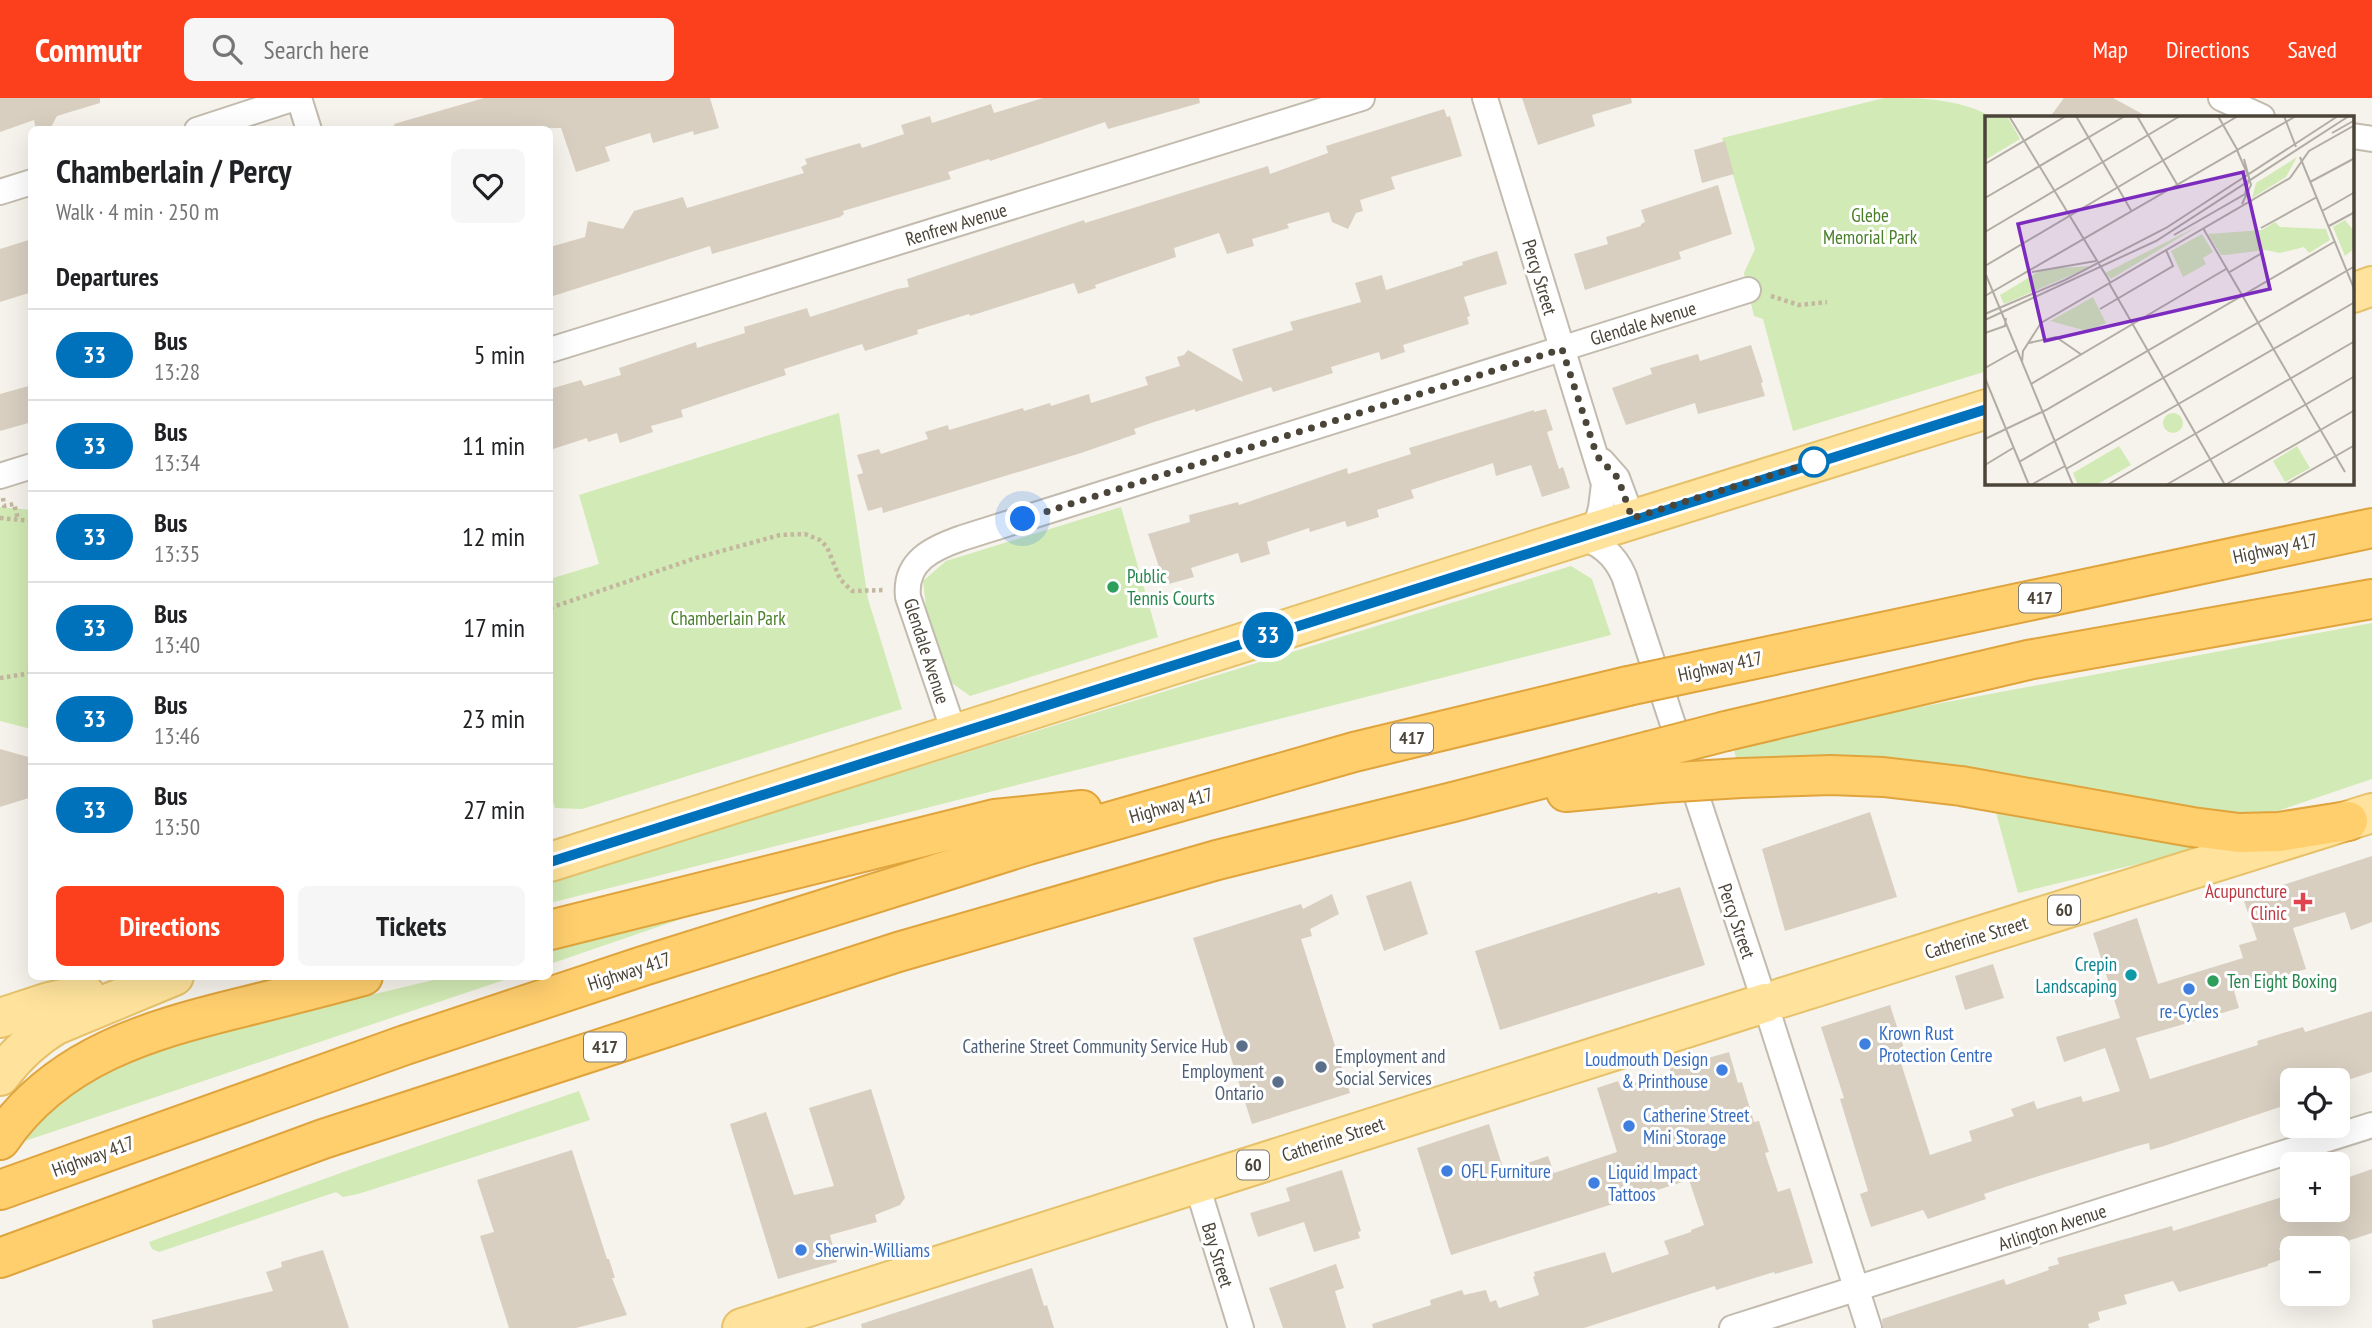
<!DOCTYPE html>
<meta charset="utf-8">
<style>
:root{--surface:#fff;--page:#f6f6f6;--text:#202124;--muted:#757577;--line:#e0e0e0;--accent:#fc3f1d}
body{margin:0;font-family:"PT Sans Narrow",sans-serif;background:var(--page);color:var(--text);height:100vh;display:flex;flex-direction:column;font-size:26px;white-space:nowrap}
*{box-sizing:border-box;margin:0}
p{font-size:23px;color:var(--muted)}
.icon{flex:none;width:38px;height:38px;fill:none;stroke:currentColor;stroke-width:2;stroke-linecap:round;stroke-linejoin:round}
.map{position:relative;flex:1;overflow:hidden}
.details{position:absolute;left:28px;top:28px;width:525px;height:854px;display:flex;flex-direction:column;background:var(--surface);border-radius:10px;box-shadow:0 7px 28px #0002}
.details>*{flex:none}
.badge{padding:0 14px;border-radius:23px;font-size:24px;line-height:46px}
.controls{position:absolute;left:2280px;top:970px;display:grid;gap:14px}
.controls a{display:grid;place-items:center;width:70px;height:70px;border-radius:10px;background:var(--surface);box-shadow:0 7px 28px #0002;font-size:35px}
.you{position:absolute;width:35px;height:35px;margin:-18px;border:5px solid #fff;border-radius:50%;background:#1a73e8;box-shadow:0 0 0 10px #1a73e833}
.map>.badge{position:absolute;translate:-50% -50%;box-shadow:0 0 0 4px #fff}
h2{padding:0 28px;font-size:26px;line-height:63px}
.round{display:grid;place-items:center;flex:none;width:74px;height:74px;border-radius:10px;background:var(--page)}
.summary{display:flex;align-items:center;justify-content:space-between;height:119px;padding:0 28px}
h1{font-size:33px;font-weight:800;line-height:52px}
.cta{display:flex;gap:14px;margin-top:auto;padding:14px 28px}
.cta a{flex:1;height:80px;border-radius:10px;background:var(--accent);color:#fff;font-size:28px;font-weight:800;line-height:80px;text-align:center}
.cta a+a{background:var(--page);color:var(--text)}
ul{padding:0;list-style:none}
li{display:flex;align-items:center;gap:21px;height:91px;padding:0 28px;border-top:2px solid var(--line)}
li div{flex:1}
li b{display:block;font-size:26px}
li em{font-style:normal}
li .badge{min-width:77px;font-weight:700;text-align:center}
header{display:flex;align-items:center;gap:42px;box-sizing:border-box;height:98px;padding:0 35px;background:var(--accent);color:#fff}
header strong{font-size:33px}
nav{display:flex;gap:38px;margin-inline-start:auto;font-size:24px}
.search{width:490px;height:63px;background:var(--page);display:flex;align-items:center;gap:18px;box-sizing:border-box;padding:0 24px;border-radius:10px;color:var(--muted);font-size:26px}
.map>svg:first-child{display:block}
.green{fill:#d2eab5}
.building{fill:#d8cfc1}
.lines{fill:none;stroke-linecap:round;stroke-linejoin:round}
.minor-casing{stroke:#c2bbae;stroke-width:28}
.primary-casing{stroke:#e6c16a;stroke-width:42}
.motorway-casing{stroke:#e0a43c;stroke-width:42}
.path{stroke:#c4b79f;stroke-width:4.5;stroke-dasharray:3.5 3.5;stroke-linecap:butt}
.minor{stroke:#fff;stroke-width:24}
.primary{stroke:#ffe39c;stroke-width:38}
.motorway{stroke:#ffcf6e;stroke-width:38}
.motorway-bridge-casing{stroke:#e0a43c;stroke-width:42;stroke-linecap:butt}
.motorway-bridge{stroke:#ffcf6e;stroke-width:38}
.line-casing{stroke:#fff;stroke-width:16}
.line{stroke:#0072bc;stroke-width:10}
.walk{stroke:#4b4439;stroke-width:7;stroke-dasharray:0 12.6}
.stop-dot{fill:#fff;stroke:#0072bc;stroke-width:3.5}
.leisure-dot{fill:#2e9e5b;stroke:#fff;stroke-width:2.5}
.health-dot{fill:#e0444e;stroke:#fff;stroke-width:2.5}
.culture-dot{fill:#0f9aa8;stroke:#fff;stroke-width:2.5}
.shop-dot{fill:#3f7fe0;stroke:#fff;stroke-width:2.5}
.service-dot{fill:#5c6f8a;stroke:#fff;stroke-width:2.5}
.labels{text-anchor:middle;stroke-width:6;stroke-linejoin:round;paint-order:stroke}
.shield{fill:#fff;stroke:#817c74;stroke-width:2}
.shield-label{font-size:18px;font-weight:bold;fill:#4b4439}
.park-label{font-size:19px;fill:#4a7f2a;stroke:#fff}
.street-label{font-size:19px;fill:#4b4439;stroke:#fff}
.leisure-label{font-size:19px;fill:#27864d;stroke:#fff;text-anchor:start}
.health-label{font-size:19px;fill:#be3a42;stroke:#fff;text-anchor:end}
.culture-label{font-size:19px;fill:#0d838f;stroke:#fff;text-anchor:end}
.shop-label{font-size:19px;fill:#366cbe;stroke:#fff;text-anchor:start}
.service-label{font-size:19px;fill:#4e5e75;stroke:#fff;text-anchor:end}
.inset-road{fill:none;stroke:#b2ada4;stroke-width:2}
.view{fill:#7b2cbf;fill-opacity:0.15;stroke:#7b2cbf;stroke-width:3.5}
.inset-edge{fill:none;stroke:#4b4439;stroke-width:3.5}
</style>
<header>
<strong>Commutr</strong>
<div class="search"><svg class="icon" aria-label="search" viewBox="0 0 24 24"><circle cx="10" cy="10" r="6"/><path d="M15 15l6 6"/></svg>Search here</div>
<nav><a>Map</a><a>Directions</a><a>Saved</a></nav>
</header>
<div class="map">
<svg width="2372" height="1230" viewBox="0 0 2372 1230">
<rect width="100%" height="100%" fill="#f6f3ec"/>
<g class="green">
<path d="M1884,0c37,0 74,0 108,19h-5v254l-194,60 -30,-112 -9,-3 -10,-43 11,-24 -33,-111z"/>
<path d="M839,315l29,186 34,110 -320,100 -27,-1 -5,-15v-214l49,-15 -20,-69z"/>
<path d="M0,409l31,3v219l-31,-8z"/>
<path d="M1121,409l37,130 -188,59 -21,-15 -22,-66 -4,-34 23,-20z"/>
<path d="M1571,468l21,13 19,56 -1061,268v-22z"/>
<path d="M2372,525v156l-142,48 -491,-57 -7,-28z"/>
<path d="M1995,711l222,36 -199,48z"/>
<path d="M679,818l2,3 -131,45v-14z"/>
<path d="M446,879h67l-488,164 29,-35 42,-30 44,-19 92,-29z"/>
<path d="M579,993l11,29 -232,74 -15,3 -7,-5 -177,60 -7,-3 -3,-7 211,-76z"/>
</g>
<g class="building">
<path d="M0,0h100v5l-43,13 -6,11 -10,3h-5l-2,-10 -34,12z"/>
<path d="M484,0h226l9,30 -25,7 -1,-4 -40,12 -3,-10 -45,14 5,14 -34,11 -15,-44 -166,2 -1,-6z"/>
<path d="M1043,0h156l1,5 -92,26 -3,-7 -115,39 -1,-2 -41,13 3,7 -108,32 1,3 -4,3 -128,37 -2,-8 -160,51v-50l35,-10 3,-16 35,8 11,-18 49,-14 4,11 117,-35 -3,-6 6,-3 -2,-5 55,-16 2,5 42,-14 -3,-9 29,-9 2,7 59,-19 3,9z"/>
<path d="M1522,0h109l1,5 -40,12 3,11 -57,19z"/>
<path d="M2064,0h49l35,19h-98z"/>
<path d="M1444,11l3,8 3,-1 12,40 -71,21 4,12 -35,11 3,11 -7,2 -8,16 -16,-7 -3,-10 -42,12 2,4 -37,11 2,7 -27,8 -8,-21 -45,15 2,9 -81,28 1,3 -18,6 -4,-11 -104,33 -1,-2 -52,16 1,4 -53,17 -3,-7 -78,25 2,6 -105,35 2,7 -32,9 2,6 -33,11 -3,-10 -29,9 -1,-4 -37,12v-61l31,-9 3,6 37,-11 -2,-7 77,-26 1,6 48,-15 -1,-6 63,-19 3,9 87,-28 12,-2 -2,-8 177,-59 1,3 183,-57 2,8 58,-21 -2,-7z"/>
<path d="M1725,43l9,33 -32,9 -8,-33z"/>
<path d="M1718,87l14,49 -53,18 2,7 -96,31 -11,-36 34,-10 -2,-7 35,-11v-2l4,-2 -4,-12z"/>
<path d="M32,141v53l-32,10v-53z"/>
<path d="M1497,153l10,33 -43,13 6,19 -3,1 2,7 -66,21 2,7 -24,8 -2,-8 -48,15 2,6 -60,19 -2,-5 -76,25v-3l-44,14 -17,6 2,5 -55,19 -198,60 -1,-6 -14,4 -11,-36 6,-2 -6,-18 22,-6 2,5 47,-15 -3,-7 23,-7 1,5 74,-22 1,3 26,-8 1,3 38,-12 2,9 57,-18 -3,-8 35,-11 -3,-9 7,-2 4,-5 55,32 -11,-33 61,-19 -3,-8 71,-20 -6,-19 27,-8 4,15 77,-25 -1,-3z"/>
<path d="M1751,247l12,37 -2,1 4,13 -67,18 -3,-11 -69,22 -14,-37 40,-14 -2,-6 48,-14 2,7z"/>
<path d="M32,287v37l-32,9v-37z"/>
<path d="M1546,311l7,21 -6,2 12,37 4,-2 7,21 -28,9 -11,-32 -35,11 -3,-13 -82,27 3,8 -37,12 2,7 -32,10 -2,-6 -35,11 -1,-4 -42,14 3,12 -29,9 -3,-10 -47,15 3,9 -29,8 -17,-51 42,-12 -1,-7 49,-13 1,3 108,-37 1,6 63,-20 -2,-6 125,-38v2z"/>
<path d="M0,651l32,9v39l-32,10z"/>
<path d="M1870,714l27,85 -112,34 -23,-82z"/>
<path d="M2372,758v66l-21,8 -6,-18 -52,16 13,41 -72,22 5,17 -103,30 14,41 108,-34 -1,-4 46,-14 2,5 67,-21v61l-24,8h-56v18l-3,6 -125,42 -14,4 -1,-7 -12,3 -95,29 -58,19 2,5 -58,20 -5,-9 -52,17 -11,-33 8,-3 -28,-92 4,-1 -23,-71 69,-22 18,56 -7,2 29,92 42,-14 -3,-10 45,-15 -3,-7 23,-8 3,8 44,-13 2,6 37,-11 -15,-43 -41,14 -8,-25 64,-19 -27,-85 44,-15 21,66 85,-26 -4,-13 18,-5 -14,-42z"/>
<path d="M1411,783l17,53 -44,17 -18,-55z"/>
<path d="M1680,789l25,78 -205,65 -25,-79 182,-59 1,2z"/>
<path d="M1332,796l7,20 -29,15 2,7 -11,3 49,154 -98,31 -59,-186 108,-34 2,5z"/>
<path d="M1993,866l11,34 -39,12 -10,-34z"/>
<path d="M1729,954l9,31 4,-1 12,40 5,-1 10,31 -4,1 13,39 12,-4 23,75 -38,11 -1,-2 -58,18 -1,-4 -131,42h-211l-1,-4 59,-19 -1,-5 32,-10 2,5 22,-5 4,12 6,-2 3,8 40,-13 -6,-18 2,-1 -1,-4 71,-20 7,21 57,-19 -5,-13 27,-9v-2l13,-5 -15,-45 -238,75 -34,-107 72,-24 15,47 44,-15 6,17 63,-21 -20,-64 21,-7 3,6 49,-15v-7l20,-6 1,4z"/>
<path d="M871,991l34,109 -5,7 -25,10 2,7 -47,13 7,27 -59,17 -48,-155 36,-12 28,83 40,-9 -25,-78z"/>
<path d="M572,1052l35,109h2l6,19h-3l15,37 -51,13h-67l-29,-92 14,-4 -17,-52z"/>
<path d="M2372,1071v64l-46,15h-47l4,11 -15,5v2l-89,26 -6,-11 -49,14 3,9 -29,8 2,8 -12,4 1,4h-206l-1,-9 122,-40 2,6 43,-15 -1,-3 11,-3 -2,-6 115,-32 1,5 119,-37v15h46v-28z"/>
<path d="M1342,1072l19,61 -3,1 2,6 -46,14 -10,-30 -46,15 -8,-24 40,-12 -4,-13z"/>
<path d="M323,1152l26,78h-196l-1,-8 121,-29 -7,-19 16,-5 -1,-5z"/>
<path d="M1336,1166l8,24 -9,3 11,37h-63l-14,-40z"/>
<path d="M1032,1170l12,38 3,-1 7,23h-192l-1,-4z"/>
</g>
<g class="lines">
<g class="minor-casing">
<g id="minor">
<path d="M299,0l10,32"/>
<path d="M1485,0l119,386 -3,24 -6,22"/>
<path d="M2221,0l41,19"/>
<path d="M197,32l98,-32"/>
<path d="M2353,38l19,3"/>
<path d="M0,94l32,-10"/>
<path d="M550,252l812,-252"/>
<path d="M1602,363l15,17 15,40"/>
<path d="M0,378l32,-10"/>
<path d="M1577,437c22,8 37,18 47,41l141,427 104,325"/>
<path d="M955,637l-47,-138c-4,-36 25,-49 54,-59l786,-248"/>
<path d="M1196,1084l45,146"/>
<path d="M1732,1230l640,-203"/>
</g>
</g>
<g class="primary-casing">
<g id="primary">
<path d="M2353,195l19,-7"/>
<path d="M550,764c479,-150 957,-305 1437,-453"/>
<path d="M1781,900l591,-185"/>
<path d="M0,920l49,-16 36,-8"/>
<path d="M0,978c16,-21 34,-38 56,-51l118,-49"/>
<path d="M742,1230l1023,-325"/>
</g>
</g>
<g class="motorway-casing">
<g id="motorway">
<path d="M1708,571l664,-141"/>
<path d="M1726,633l302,-71 344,-61"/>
<path d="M1741,680l90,-3 52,2 78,9 231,41 47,6 40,-1 69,-11"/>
<path d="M1566,694l94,-9"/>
<path d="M550,832l445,-111 87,-9"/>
<path d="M0,1042c57,-84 149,-110 243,-133 40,-10 80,-20 120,-31"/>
<path d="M0,1092l405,-145 238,-79 385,-121 326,-93 274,-66"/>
<path d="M0,1160l323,-119 575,-187 319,-92 236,-58 196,-51"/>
</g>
</g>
<g class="path">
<path d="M1771,198l28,9 28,-3"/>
<path d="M3,400l1,8 10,-2 4,15"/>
<path d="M0,420l32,3"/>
<path d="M550,510l146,-50 84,-23 25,-1 15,6 7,7 13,32 12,12 33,-1"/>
<path d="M0,580l32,-5"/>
</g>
<use href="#minor" class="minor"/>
<use href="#primary" class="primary"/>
<use href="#motorway" class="motorway"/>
<g class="motorway-bridge-casing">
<g id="motorway-bridge">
<path d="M1628,588l80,-17"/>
<path d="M1649,653l77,-20"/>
<path d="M1660,685l81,-5"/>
</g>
</g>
<use href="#motorway-bridge" class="motorway-bridge"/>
</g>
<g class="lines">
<g class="line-casing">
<path id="line" d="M550,764c479,-149 956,-306 1437,-453"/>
</g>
<use href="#line" class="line"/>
<path class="walk" d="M1023,421l539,-170 35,107 21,22 14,40 182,-56"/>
</g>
<circle class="stop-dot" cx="1814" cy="364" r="14"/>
<g class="leisure-dot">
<circle cx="1113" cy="489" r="7"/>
<circle cx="2213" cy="883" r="7"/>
</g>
<path class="health-dot" d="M2299.5 793.5h7v7h7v7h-7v7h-7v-7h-7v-7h7z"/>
<circle class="culture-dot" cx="2131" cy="877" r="7"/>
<g class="shop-dot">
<circle cx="2189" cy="891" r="7"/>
<circle cx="1865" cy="946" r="7"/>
<circle cx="1722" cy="972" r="7"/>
<circle cx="1629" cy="1028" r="7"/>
<circle cx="1447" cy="1073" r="7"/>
<circle cx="1594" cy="1085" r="7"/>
<circle cx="801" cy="1152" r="7"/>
</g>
<g class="service-dot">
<circle cx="1242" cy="948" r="7"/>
<circle cx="1321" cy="969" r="7"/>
<circle cx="1278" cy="984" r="7"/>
</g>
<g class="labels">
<g class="shield">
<rect x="2019" y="485.5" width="42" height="29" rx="5"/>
<rect x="1391" y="625.5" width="42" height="29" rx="5"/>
<rect x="2048" y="797.5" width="32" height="29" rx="5"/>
<rect x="584" y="934.5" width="42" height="29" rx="5"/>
<rect x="1237" y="1052.5" width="32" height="29" rx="5"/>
</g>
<g class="shield-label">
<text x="2040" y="506">417</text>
<text x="1412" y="646">417</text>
<text x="2064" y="818">60</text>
<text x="605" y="955">417</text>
<text x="1253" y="1073">60</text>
</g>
<g class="park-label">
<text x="1870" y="124">Glebe<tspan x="1870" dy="22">Memorial Park</tspan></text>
<text x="728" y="527">Chamberlain Park</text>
</g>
<g class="street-label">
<text transform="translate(956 126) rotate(-17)" y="7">Renfrew Avenue</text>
<text transform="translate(1540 179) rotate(73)" y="7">Percy Street</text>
<text transform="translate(1643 225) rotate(-17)" y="7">Glendale Avenue</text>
<text transform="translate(2275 450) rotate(-12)" y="7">Highway 417</text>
<text transform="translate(927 553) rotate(72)" y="7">Glendale Avenue</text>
<text transform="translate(1720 568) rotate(-12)" y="7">Highway 417</text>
<text transform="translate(1171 707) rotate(-16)" y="7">Highway 417</text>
<text transform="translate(1737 823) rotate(71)" y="7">Percy Street</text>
<text transform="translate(1976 839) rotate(-17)" y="7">Catherine Street</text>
<text transform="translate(629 873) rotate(-18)" y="7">Highway 417</text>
<text transform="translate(1333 1041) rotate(-18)" y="7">Catherine Street</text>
<text transform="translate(93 1058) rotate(-20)" y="7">Highway 417</text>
<text transform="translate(2052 1129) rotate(-18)" y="7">Arlington Avenue</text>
<text transform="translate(1218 1157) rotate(73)" y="7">Bay Street</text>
</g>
<g class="leisure-label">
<text x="1127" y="485">Public<tspan x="1127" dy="22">Tennis Courts</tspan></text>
<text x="2227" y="890">Ten Eight Boxing</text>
</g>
<g class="health-label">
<text x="2287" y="800">Acupuncture<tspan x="2287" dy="22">Clinic</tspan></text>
</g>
<g class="culture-label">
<text x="2117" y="873">Crepin<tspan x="2117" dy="22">Landscaping</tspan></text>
</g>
<g class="shop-label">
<text x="2189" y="920" text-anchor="middle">re-Cycles</text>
<text x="1879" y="942">Krown Rust<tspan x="1879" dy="22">Protection Centre</tspan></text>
<text x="1708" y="968" text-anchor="end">Loudmouth Design<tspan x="1708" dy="22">&amp; Printhouse</tspan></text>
<text x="1643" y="1024">Catherine Street<tspan x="1643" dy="22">Mini Storage</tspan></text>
<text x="1461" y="1080">OFL Furniture</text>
<text x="1608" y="1081">Liquid Impact<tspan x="1608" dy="22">Tattoos</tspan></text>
<text x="815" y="1159">Sherwin-Williams</text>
</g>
<g class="service-label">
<text x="1228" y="955">Catherine Street Community Service Hub</text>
<text x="1335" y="965" text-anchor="start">Employment and<tspan x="1335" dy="22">Social Services</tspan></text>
<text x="1264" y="980">Employment<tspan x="1264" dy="22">Ontario</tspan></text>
</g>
</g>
<g transform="translate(1985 18)">
<rect width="369" height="369" fill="#f6f3ec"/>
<path d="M0,0h22l13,23 -35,21zM312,41l-11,20 -34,21 4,-15zM360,104l9,11v18l-9,7 -12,-29zM290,106l5,5 46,2 4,11 -21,13 -5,-6 -24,6 -15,-3 -39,5h-5l-13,-21 54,-4zM215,109l-89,54 -6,-6zM217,118l11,18 -10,6 3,6 -23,13 -12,-26zM107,150l-88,38 -4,-9 43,-26zM108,181l13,26 -19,8 -37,-10zM178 307a10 10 0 1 1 20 0a10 10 0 1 1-20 0ZM134,330l12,19 -35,20h-18l-5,-12zM312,330l13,22 -25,14 -12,-21z" fill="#d2eab5"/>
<path class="inset-road" d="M24,0l101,166M91,0l56,96M152,0l41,70M233,0l20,35M299,0l12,31M347,17l23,-13M315,41l55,134M0,48l81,-48M325,66l45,-24M0,82l140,-82M257,88l9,-19 -7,-26M337,95l33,-19M344,110l26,-14M218,112l142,244M276,112l56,-31M0,116l195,-116M189,119l71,-41 4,-16 -12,-28M0,150l253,-150M47,156l64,-11M243,157l34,-20M1,159l87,210M124,167l116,202M0,180l311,-180M115,193l73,-43 -7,-16M0,198l80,-34 101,-52 172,-112M0,204l171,-79 193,-125M0,217l20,-7 1,-8M44,227l27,-6 26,18M37,246l1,-11 18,-28 249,-145 19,-27 46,-26M0,252l32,-18M0,262l44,107M46,268l195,-115M0,323l61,-29 288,-168M34,346l336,-196M0,349l28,-17M81,353l289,-167M46,369l34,-19M122,369l248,-144M181,369l189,-109M240,369l130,-75M300,369l70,-40"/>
<path class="view" d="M258,56l27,117 -225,52 -27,-117z"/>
<rect width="369" height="369" class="inset-edge"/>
</g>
</svg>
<div class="controls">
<a><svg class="icon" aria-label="locate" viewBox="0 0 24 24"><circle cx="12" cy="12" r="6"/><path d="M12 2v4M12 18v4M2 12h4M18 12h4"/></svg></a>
<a>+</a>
<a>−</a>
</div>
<div class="you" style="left:1023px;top:421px"></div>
<b class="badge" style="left:1268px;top:537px;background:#0072bc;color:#fff">33</b>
<section class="details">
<div class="summary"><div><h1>Chamberlain / Percy</h1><p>Walk · 4 min · 250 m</p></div><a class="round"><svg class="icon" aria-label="heart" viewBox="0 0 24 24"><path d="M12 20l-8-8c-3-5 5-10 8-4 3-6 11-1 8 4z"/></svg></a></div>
<h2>Departures</h2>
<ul>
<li><span class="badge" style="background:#0072bc;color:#fff">33</span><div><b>Bus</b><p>13:28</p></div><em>5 min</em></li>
<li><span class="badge" style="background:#0072bc;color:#fff">33</span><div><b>Bus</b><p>13:34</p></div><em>11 min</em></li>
<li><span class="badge" style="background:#0072bc;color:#fff">33</span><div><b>Bus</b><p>13:35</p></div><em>12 min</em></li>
<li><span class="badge" style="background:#0072bc;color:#fff">33</span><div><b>Bus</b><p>13:40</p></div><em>17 min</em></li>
<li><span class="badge" style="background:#0072bc;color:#fff">33</span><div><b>Bus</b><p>13:46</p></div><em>23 min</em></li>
<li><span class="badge" style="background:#0072bc;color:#fff">33</span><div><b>Bus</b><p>13:50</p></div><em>27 min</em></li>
</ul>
<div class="cta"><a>Directions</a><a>Tickets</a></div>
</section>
</div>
